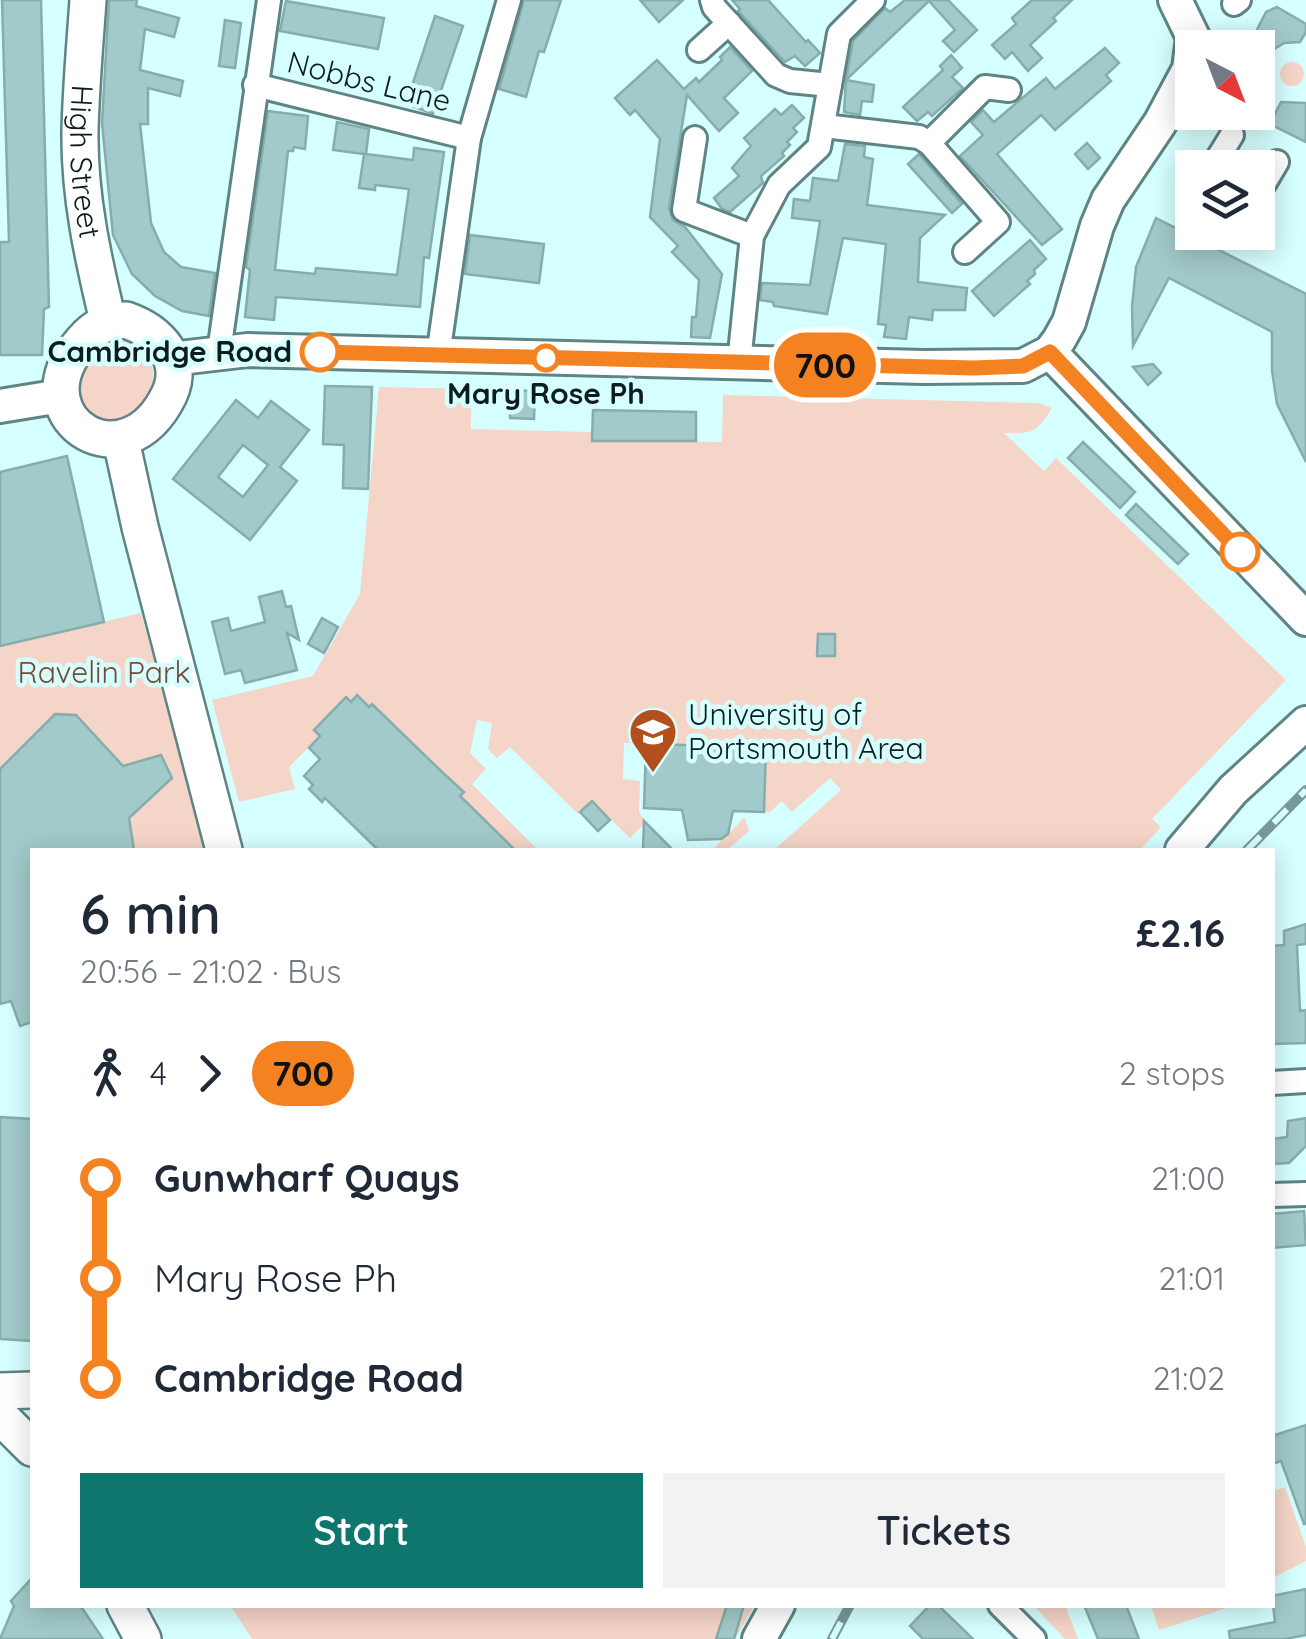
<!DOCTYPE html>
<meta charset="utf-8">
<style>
:root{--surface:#fff;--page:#f2f2f3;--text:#1f2937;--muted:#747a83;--accent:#0f766e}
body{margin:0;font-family:Quicksand,sans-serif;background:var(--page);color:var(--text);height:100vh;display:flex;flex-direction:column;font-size:38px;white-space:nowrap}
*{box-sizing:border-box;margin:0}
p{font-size:32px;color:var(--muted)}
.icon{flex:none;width:55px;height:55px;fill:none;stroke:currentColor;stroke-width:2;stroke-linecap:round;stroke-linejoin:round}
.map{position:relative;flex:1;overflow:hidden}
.sheet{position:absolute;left:30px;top:848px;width:1245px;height:760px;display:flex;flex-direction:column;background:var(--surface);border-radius:0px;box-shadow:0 5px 25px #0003}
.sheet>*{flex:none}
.badge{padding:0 20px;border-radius:32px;font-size:35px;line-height:65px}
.needle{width:65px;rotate:138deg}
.buttons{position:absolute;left:1175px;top:30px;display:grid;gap:20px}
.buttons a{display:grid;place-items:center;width:100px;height:100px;border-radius:0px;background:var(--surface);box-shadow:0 5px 25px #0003;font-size:50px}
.map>.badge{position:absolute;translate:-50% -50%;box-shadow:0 0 0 5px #fff}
.legs{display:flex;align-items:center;gap:15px;height:110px;padding:0 50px;font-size:32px}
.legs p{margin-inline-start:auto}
.summary{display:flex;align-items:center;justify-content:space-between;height:170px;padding:0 50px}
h1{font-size:55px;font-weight:600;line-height:75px}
.primary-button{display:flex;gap:20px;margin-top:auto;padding:20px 50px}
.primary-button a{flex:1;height:115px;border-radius:0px;background:var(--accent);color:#fff;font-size:40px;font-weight:600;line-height:115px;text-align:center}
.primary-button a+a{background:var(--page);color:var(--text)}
ul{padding:0 50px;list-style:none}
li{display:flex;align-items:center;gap:35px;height:100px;font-size:38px}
li i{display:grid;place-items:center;width:15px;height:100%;margin:0 12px;background:currentColor}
li i::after{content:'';width:25px;height:25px;margin:-12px;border:8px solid;border-radius:50%;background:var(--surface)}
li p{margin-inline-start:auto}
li:first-child i{background:linear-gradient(#0000 50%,currentColor 0)}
li:last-child i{background:linear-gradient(currentColor 50%,#0000 0)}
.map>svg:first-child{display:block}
.green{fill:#f5d5c7}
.building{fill:#a2caca;stroke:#86adad;stroke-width:2.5;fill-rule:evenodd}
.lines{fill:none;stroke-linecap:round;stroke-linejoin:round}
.street-casing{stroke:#5f8484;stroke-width:28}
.secondary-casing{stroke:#5f8484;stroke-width:38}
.primary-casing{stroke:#5f8484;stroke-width:40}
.street{stroke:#fff;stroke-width:22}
.secondary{stroke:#fff;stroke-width:32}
.primary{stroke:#fff;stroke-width:35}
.rail-casing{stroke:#7b9898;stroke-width:10}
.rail{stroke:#d6ffff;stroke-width:6;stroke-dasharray:19;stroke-linecap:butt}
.line-1-casing{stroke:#fff;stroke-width:22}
.line-1{stroke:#f58220;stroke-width:15}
.stop-1-dot{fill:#fff;stroke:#f58220;stroke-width:5}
.labels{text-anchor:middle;stroke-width:9;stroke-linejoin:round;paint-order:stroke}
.street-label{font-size:30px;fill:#0d1c1c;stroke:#d6ffff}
.stop-label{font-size:30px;font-weight:bold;fill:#0d1c1c;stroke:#d6ffff;text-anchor:end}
.park-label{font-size:30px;fill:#7a4833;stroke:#d6ffff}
.poi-label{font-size:30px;fill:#0d1c1c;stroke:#d6ffff;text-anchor:start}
</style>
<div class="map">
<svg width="1306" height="1639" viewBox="0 0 1306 1639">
<rect width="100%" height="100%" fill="#d6ffff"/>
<g class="green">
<circle cx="1292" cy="74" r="12"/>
<path d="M121,335c39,8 42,61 12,82 -6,5 -15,7 -22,10l-33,-12 -8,-43 22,-26z"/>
<path d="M379,387l92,2v40l121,3 1,9 129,1 1,-47 316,8 13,5c-17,27 -20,25 -48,25l40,38 12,-13 230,222 -134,139 9,8 -21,23h-366l67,-60 -11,-12 -38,34 -10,-11 -12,11h-6l1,-65 -141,-4 -1,36 17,2 -1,31 7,10 -16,16 -38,-37 -14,13 -68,-67 -13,11 -9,-9 4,-26 -15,-3 -7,33 16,16 -14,15 66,66h-23l-55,-54 3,-4 -91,-88 -52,55 -12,-11 -19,19 6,22 -56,13 -27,-102 101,-24 47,-82z"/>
<path d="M141,613l65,237h-72l-5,-32 43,-40 -11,-23 -38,10 -47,-50 -21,-1 -55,55v-123z"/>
<path d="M745,817l4,14 -22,19h-15z"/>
<path d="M1285,1487l21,60v14l-33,17v-87z"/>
<path d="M230,1605h525l-20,34h-483z"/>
<path d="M1033,1605h32l13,34h-13z"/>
<path d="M1151,1605h85l-77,25z"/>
</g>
<g class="building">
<path d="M2,0h39l8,307 -5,2 -2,46h-42v-113h9z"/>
<path d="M109,0h28l-1,6 43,12 -5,19 -29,-8 -5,41 43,11 -3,15 -32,-8v36h-8l11,99 13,29 17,15 34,6 -6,43 -27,-5 -27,-15 -23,-22 -19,-39 -11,-112z"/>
<path d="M524,0h37l-17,52 -5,-1 -13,46 -27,-8z"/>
<path d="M640,0h43l-24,22z"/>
<path d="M732,0h36l38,42 2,-2 12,13 -15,13 -10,-10 -10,6 -47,-51 2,-2z"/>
<path d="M905,0h43l29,30 -23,22 -11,-11 12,-11 -26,-29 -83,79 7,-39 32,-33 5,4z"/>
<path d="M1032,0h40l-19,18 3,3 -26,24 12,13 -14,13 -16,-19 -7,7 -13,-14 24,-21 -4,-6z"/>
<path d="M286,1l98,17 -6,31 -98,-18z"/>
<path d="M1277,7l29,17v8l-6,10 -16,1 -19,12 -7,-7 -9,-3 17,-33z"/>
<path d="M435,16l28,10 -30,88 -27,-10z"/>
<path d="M225,20l16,3 -6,45 -16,-2z"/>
<path d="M730,47l22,24 -28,27 14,15 -19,18 -32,-36 -18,113 4,12 12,7 37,47 -12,64 -19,-1 1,-20h4l3,-37 -27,-28 6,-6 -28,-29 10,-78 -25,-29 -5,5 -15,-17 42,-38 27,29 12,-11 3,4 23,-22 -2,-3z"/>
<path d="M1105,48l14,15 -13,12 5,6 -56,49 -14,-15 -44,39 65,75 -20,16 -82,-89 23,-21 -12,-13 12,-12 11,12 52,-44 9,11z"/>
<path d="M951,55l11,13 -10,9 11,11 -31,28 -4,-4 -11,9 -14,-14 40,-37 -3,-4z"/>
<path d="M846,80l28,5 -2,17 -10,-1 -2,14 -16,-3z"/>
<path d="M1281,102l25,1v39l-36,-18z"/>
<path d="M792,105l12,13 -11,10 4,4 -10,10 3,3 -8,8 2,3 -23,20 2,7 -33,29 -8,-3 -8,-11 25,-22 -7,-8 19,-22 -7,-8 31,-29 6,6z"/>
<path d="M268,111l40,5 -3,33 -11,-2 -1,4h-5l-13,119 40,4 1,-6 81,7 12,-86 -34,-4v5l-16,-2 5,-34 -31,-4 4,-28 32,7 -3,25 47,6 1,-12 30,4 -15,106 -5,-1 -4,50 -144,-10 -2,23 -29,-3 5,-47 -4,-3z"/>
<path d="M1087,143l13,15 -12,11 -13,-15z"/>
<path d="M845,144l20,2 -1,11 9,2 -6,46 78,10 -25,23 -2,44 49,6 -2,22h-32l-1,10 -23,-3 -3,22 -22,-2 2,-12 -8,-1 8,-80 -43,-6 -16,76 -53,-8 -1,-4 -13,-2 2,-17 48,2 10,-64 -28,-3 2,-19 16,2 3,-23 25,3z"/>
<path d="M919,154l43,50 -10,9 -44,-49z"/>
<path d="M1156,218l150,76v168l-29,-58 -5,-33v-39l-103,-54 -36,68 -1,-39 4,-40z"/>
<path d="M470,235l74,9 -5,39 -74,-9z"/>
<path d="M1030,240l16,19 -12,11 1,4 -8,7 3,3 -36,32 -22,-25z"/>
<path d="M1153,364l8,9 -13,12 -15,-18z"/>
<path d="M325,386l47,1 -4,102 -25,-1 1,-43 -21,-1z"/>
<path d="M511,390l24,1 -1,28 -24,-1z"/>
<path d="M236,400l22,18 13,-17 38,29 -29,37 17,14 -47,59 -77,-61zM243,445l25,20 -25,32 -25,-20z"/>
<path d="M593,410l103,2v29h-104z"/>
<path d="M1083,442l52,50 -15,16 -52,-50z"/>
<path d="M67,456l37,166 -104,24v-174z"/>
<path d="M1136,504l52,50 -10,10 -52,-49z"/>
<path d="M282,591l4,16 5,-1 8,34 -12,-7 10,37 -52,13 -4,-13 -16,4 -13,-52 16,-4 3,13 34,-9 -6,-25z"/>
<path d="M322,618l16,9 -14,26 -16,-9z"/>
<path d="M818,634h17v22h-18z"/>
<path d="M357,695l12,12 3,-3 70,68 22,20 -4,4 55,54h-137l-53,-52 -3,4 -13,-13 4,-4 -9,-9 16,-17 -11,-11 11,-12 -6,-6 32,-33 5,5z"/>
<path d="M55,714l21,1 47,51 38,-11 11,23 -43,40 5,32h-102v172l-12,4 -9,-25 -11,3v-235z"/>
<path d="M646,744l120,3 -2,65 -31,-1 -5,23 -7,5 -33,1 -6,-30 -38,-2z"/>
<path d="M592,801l18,19 -12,11 -18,-19z"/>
<path d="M644,821l29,29h-30z"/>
<path d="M1306,924v20l-9,1 3,66 6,-1v33l-34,1v-98l12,-1v-14z"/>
<path d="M0,1117l32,2v222l-32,-2z"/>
<path d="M1306,1118v28l-17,17 -17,1v-25l15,-2 1,-16z"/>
<path d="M1304,1211l2,34 -34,3v-34z"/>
<path d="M1306,1425v99h-2l-23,-63 -9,3v-28z"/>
<path d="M32,1578v27h48l23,34h-103l14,-33 -3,-5z"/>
<path d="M1306,1589v46l-21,4h-55l-1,-8 46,-9 -3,-26z"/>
<path d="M727,1605h17l-10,34h-18z"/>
<path d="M930,1605h8l35,34h-50l-13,-13z"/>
<path d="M1084,1605h42l13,34h-41z"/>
</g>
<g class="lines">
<g class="street-casing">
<g id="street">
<path d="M712,0l2,7 62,68 14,6 40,4"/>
<path d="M1234,4l5,-4"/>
<path d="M699,50l30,-27"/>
<path d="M255,85l214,53"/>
<path d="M824,126l95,11 10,6 69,79 -33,30"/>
<path d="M695,138l-11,72 68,26"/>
<path d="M929,143l56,-56 24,3"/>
<path d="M1216,161l16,-26"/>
<path d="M1261,189l16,-27"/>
<path d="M219,352l50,-352"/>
<path d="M438,356l31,-218 40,-138"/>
<path d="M739,363l13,-127 27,-51 40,-38 20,-113 34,-34"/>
<path d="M1272,1083l34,-2"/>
<path d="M1272,1195l34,-1"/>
<path d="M1000,1605l34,34"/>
</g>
</g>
<g class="secondary-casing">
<g id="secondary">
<path d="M1050,352l256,267"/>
<path d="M171,359l77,-9 677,17 98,-1 27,-14 9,-12 10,-18 28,-96 11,-26 52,-77 29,-54 4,-32 -18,-37"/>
<path d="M0,406l61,-10"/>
<path d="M1182,850l51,-60 73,-67"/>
<path d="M759,1639l19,-34"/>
</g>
</g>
<g class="primary-casing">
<g id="primary">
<path id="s1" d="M88,0c-3,44 -7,87 -8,131 -1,65 13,127 28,190"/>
<path d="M126,320c32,11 60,39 43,75 -44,90 -146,25 -93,-46 14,-19 26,-28 50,-29z"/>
<path d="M121,440l19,87 84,323"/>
<path d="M0,1391l32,-1"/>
<path d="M0,1416l32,32"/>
<path d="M125,1605l18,34"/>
</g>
</g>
<use href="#street" class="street"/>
<use href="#secondary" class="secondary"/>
<use href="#primary" class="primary"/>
<g class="rail-casing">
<g id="rail">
<path d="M1247,850l59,-60"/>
<path d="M832,1639l18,-34"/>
</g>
</g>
<use href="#rail" class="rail"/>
</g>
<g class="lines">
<g class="line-1-casing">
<path id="line-1" d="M320,352l654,16 49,-2 27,-14 190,200"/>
</g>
<use href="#line-1" class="line-1"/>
</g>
<defs>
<g id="university-pin" transform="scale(2.5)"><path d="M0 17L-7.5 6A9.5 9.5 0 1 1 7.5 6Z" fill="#b34f1c" stroke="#d6ffff"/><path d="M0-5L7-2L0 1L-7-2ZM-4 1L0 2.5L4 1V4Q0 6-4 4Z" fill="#fff"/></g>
</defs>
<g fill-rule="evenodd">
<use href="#university-pin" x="653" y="732"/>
</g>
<g class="stop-1-dot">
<circle cx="320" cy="352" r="18"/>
<circle cx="546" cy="358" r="12"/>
<circle cx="1240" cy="552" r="18"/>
</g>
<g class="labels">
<g class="street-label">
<text transform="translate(369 82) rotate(14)" y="10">Nobbs Lane</text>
<text dy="10" stroke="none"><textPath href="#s1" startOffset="162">High Street</textPath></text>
</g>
<g class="stop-label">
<text x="292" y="362">Cambridge Road</text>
<text x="546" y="404" text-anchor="middle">Mary Rose Ph</text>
</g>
<g class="park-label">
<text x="104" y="683">Ravelin Park</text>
</g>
<g class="poi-label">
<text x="688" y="725">University of<tspan x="688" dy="34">Portsmouth Area</tspan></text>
</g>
</g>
</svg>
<div class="buttons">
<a><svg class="needle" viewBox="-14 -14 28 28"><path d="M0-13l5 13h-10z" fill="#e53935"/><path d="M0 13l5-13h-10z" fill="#747a83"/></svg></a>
<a><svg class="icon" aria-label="layers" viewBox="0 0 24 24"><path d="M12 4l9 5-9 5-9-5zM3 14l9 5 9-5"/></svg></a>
</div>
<b class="badge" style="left:825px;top:365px;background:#f58220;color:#111">700</b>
<section class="sheet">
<div class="summary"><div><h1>6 min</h1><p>20:56 – 21:02 · Bus</p></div><b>£2.16</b></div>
<div class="legs"><svg class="icon" aria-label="walk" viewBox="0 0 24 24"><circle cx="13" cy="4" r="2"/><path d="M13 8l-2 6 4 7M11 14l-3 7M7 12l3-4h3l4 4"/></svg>4<svg class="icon" aria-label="forward" viewBox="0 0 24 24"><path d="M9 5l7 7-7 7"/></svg><b class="badge" style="background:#f58220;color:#111">700</b><p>2 stops</p></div>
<ul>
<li><i style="color:#f58220"></i><b>Gunwharf Quays</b><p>21:00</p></li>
<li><i style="color:#f58220"></i><span>Mary Rose Ph</span><p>21:01</p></li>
<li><i style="color:#f58220"></i><b>Cambridge Road</b><p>21:02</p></li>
</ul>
<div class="primary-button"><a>Start</a><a>Tickets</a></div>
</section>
</div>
